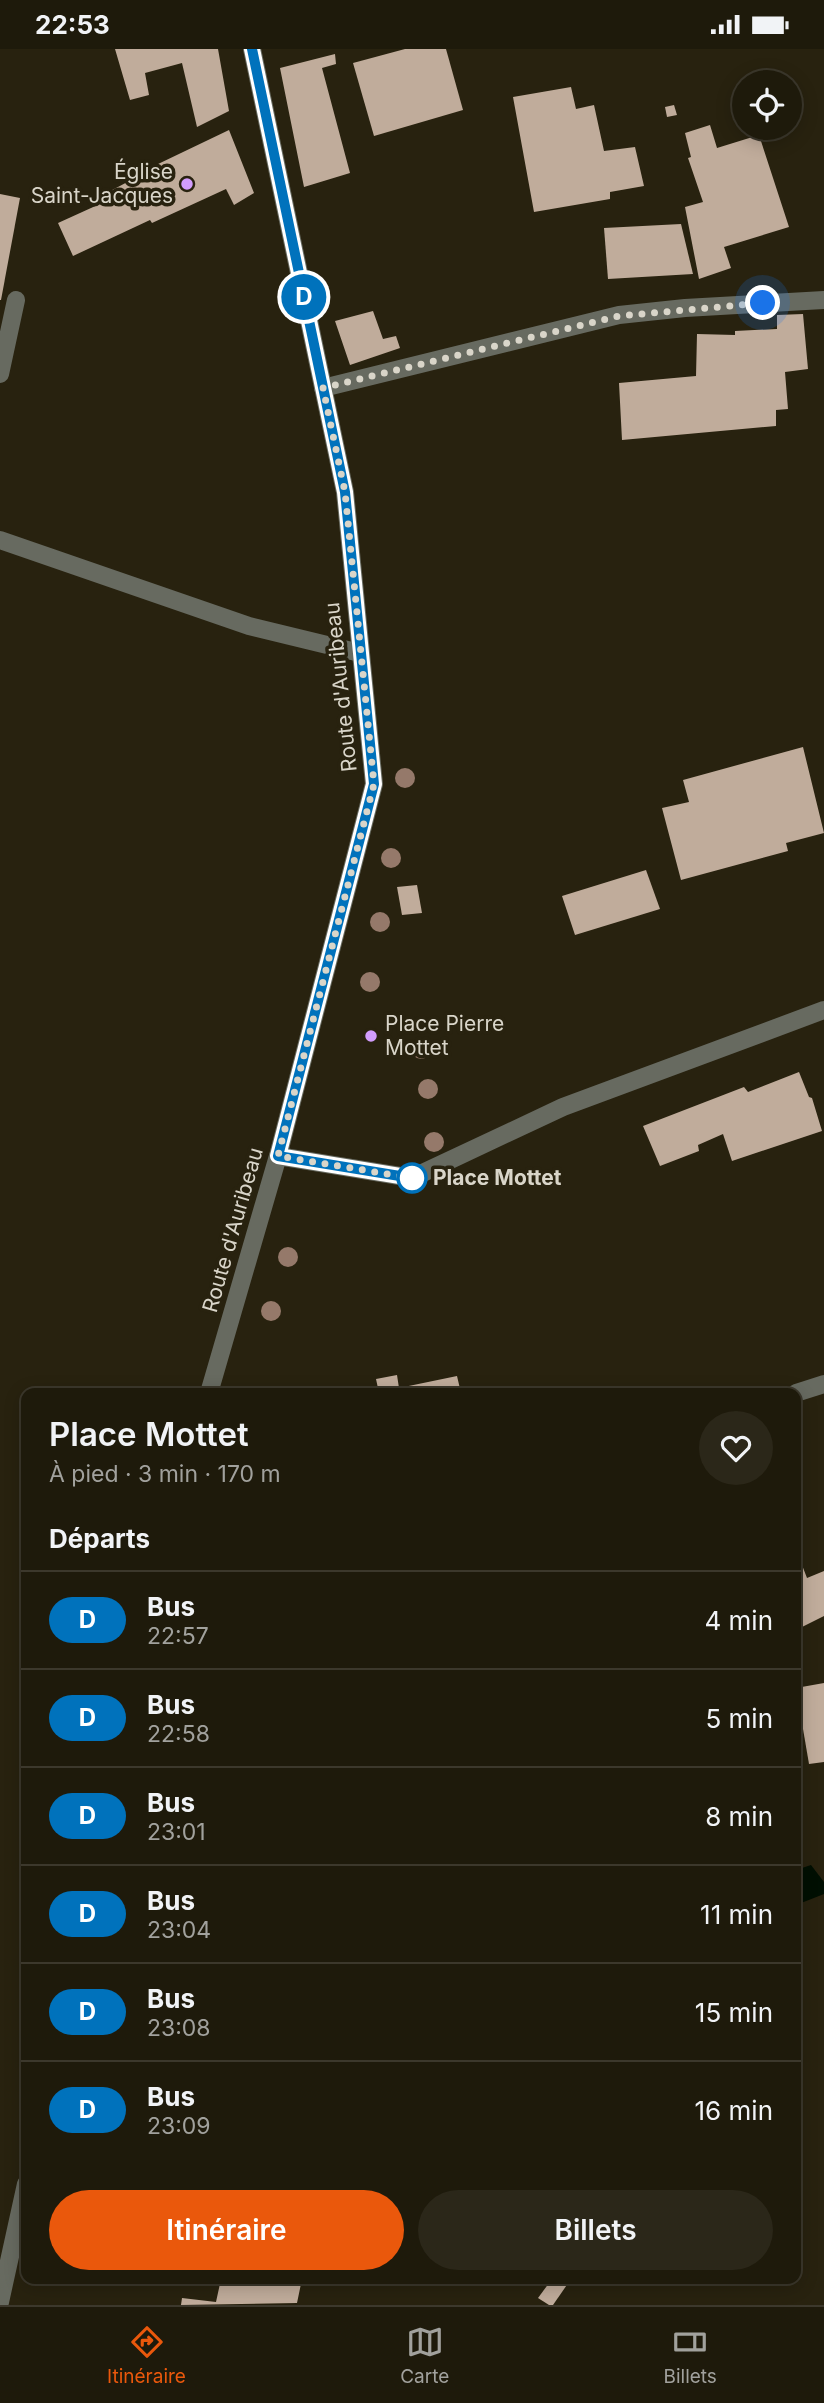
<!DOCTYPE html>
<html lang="fr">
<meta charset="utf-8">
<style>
:root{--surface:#1e1a0b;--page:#2b2719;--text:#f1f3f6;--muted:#a1a19d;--line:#3c382c;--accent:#ea580c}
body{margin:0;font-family:Inter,sans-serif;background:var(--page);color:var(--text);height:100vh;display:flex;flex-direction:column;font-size:26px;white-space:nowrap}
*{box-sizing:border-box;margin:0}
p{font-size:23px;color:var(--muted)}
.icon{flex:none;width:38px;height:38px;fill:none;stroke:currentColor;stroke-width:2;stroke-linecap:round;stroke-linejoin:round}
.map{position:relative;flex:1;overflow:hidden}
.side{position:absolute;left:21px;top:1339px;width:780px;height:896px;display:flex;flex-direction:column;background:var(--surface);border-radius:14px;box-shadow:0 4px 18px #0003,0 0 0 2px var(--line)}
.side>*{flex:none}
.badge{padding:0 14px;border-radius:23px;font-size:24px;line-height:46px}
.controls{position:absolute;left:732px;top:21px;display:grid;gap:14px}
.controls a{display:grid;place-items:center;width:70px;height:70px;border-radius:50%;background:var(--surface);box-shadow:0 4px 18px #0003,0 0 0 2px var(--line);font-size:35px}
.you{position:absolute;width:35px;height:35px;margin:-18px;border:5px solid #fff;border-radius:50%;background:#1a73e8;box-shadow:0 0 0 10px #1a73e833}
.map>.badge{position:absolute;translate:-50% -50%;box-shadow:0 0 0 4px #fff}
h2{padding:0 28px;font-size:26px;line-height:63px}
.round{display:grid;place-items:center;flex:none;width:74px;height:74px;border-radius:37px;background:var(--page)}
.summary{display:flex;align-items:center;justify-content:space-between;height:119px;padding:0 28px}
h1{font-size:33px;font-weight:600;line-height:52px}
.cta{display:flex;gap:14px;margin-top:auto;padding:14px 28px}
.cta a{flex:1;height:80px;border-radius:42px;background:var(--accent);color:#fff;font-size:28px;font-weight:600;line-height:80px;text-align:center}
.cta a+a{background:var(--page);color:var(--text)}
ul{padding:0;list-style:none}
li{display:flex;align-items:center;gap:21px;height:98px;padding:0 28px;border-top:2px solid var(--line)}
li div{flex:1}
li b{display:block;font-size:26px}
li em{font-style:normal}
li .badge{min-width:77px;font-weight:700;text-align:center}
.status{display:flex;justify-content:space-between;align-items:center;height:49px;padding:0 35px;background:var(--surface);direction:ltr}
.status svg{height:19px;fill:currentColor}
.tab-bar{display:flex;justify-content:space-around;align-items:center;height:98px;border-top:2px solid var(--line);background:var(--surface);font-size:19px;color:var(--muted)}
.tab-bar a{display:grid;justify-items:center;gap:4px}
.tab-bar .current{color:var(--accent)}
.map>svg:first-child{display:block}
.water{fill:#000f02}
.building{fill:#c0ac9b}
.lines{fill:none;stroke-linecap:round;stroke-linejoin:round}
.minor{stroke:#676a60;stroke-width:18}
.tree{fill:#95796a}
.line-casing{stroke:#fff;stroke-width:16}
.line{stroke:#0072bc;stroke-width:10}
.walk{stroke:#d9d5c9;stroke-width:7;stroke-dasharray:0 12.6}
.poi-dot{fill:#d29dfd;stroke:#28220f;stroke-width:2.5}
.stop-dot{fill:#fff;stroke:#0072bc;stroke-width:3.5}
.labels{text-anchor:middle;stroke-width:7;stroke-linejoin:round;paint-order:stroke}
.poi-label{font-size:21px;fill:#d9d5c9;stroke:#28220f;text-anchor:end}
.street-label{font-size:21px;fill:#d9d5c9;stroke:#28220f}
.stop-label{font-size:21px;font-weight:bold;fill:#d9d5c9;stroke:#28220f;text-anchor:start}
</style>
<div class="status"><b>22:53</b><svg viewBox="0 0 49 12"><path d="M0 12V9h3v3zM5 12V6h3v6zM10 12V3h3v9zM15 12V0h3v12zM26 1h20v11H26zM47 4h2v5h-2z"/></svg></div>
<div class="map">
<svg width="824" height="2256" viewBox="0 0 824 2256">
<rect width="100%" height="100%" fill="#28220f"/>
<path class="water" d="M811,1816l13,17v12l-28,11v-35z"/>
<g class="building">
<path d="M115,0h103l11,62 -32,16 -15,-64 -37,10 4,22 -19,5z"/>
<path d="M405,0h41l17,61 -89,26 -21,-73z"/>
<path d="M335,5l1,10 -14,4 28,105 -46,14 -24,-119z"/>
<path d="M571,38l5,22 18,-4 10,46 31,-4 9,39 -34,6v7l-76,13 -21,-115z"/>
<path d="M674,56l3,10 -10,2 -2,-10z"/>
<path d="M710,76l7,23 42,-13 30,92 -65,20 7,21 -32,11 -14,-72 18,-5 -15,-44 3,-1 -6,-24z"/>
<path d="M229,81l25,63 -20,12 -8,-16 -74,34 -2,-3 -77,36 -15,-33 44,-20 -1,-7 32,-17v-3z"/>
<path d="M0,145l20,4 -19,102h-1z"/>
<path d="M681,175l12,50 -85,5 -4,-51z"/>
<path d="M373,262l10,28 13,-3 4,12 -50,17 -15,-44z"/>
<path d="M803,265l5,55 -23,3 3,37 -12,1v16l-154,14 -3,-57 77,-7 1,-42 38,1v-4l42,-2v-14z"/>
<path d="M803,698l21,86 -38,10 2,8 -107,29 -19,-72 27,-6 -6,-22z"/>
<path d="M646,821l14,39 -85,26 -13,-39z"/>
<path d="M417,836l5,28 -20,2 -5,-28z"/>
<path d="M799,1023l10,25 3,1 10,33 -90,30 -9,-27 -25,11 1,6 -39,15 -17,-40 101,-39 4,5z"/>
<path d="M397,1326l2,13 58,-12 4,17h-82l-3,-14z"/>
<path d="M802,1516l5,13 17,-7v45l-28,14v-62z"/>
<path d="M824,1634v79l-15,2 -13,-76z"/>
<path d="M221,2230h81l-5,24 -116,2 1,-7 34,4z"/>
<path d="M552,2230h19l-18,26h-4l-11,-7z"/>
</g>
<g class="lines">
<g class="minor">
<path d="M0,325l16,-74"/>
<path d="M323,339l296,-73 66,-7 139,-8"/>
<path d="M0,491l249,86 111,27"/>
<path d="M278,1107l134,22 151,-71 261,-97"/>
<path d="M209,1344l69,-237 96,-372 -29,-292 -93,-443"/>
<path d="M796,1344l28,-9"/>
<path d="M0,2253l26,-118"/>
</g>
</g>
<g class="tree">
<circle cx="405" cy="729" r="10"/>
<circle cx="391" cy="809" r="10"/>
<circle cx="380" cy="873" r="10"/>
<circle cx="370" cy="933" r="10"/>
<circle cx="421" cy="1000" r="10"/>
<circle cx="428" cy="1040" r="10"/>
<circle cx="434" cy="1093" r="10"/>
<circle cx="288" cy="1208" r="10"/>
<circle cx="271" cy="1262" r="10"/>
</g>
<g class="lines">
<g class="line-casing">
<path id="line" d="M252,0l93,443 29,292 -96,372 134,22"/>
</g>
<use href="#line" class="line"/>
<path class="walk" d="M412,1129l-134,-22 96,-372 -29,-292 -22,-104 296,-72 144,-13"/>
</g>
<g class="poi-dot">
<circle cx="187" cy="135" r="7"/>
<circle cx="371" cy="987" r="7"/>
</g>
<circle class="stop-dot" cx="412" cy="1129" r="14"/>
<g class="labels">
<g class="poi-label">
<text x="173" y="130">Église<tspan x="173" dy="24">Saint-Jacques</tspan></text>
<text x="385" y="982" text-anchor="start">Place Pierre<tspan x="385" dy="24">Mottet</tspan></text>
</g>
<g class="street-label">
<text transform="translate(341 638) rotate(-96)" y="7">Route d'Auribeau</text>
<text transform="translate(233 1181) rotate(-74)" y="7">Route d'Auribeau</text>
</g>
<g class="stop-label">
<text x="433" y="1136">Place Mottet</text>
</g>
</g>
</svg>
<div class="controls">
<a><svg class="icon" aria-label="locate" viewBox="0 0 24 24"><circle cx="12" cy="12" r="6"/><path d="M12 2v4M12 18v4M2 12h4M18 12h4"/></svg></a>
</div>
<div class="you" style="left:763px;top:254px"></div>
<b class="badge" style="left:304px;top:248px;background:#0072bc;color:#fff">D</b>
<section class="side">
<div class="summary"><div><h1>Place Mottet</h1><p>À pied · 3 min · 170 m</p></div><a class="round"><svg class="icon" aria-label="heart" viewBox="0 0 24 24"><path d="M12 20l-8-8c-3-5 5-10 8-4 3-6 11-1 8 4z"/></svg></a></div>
<h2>Départs</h2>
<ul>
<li><span class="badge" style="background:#0072bc;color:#fff">D</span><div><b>Bus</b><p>22:57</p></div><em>4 min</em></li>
<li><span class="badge" style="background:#0072bc;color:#fff">D</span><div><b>Bus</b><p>22:58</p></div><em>5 min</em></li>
<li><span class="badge" style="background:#0072bc;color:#fff">D</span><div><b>Bus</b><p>23:01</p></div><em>8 min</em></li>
<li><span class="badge" style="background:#0072bc;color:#fff">D</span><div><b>Bus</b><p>23:04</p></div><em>11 min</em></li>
<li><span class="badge" style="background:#0072bc;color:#fff">D</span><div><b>Bus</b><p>23:08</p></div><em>15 min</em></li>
<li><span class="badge" style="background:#0072bc;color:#fff">D</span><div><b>Bus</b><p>23:09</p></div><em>16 min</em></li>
</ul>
<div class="cta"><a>Itinéraire</a><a>Billets</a></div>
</section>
</div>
<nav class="tab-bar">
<a class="current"><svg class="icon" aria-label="directions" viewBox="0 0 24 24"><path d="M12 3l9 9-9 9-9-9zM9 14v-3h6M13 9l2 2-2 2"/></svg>Itinéraire</a>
<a><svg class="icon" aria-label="map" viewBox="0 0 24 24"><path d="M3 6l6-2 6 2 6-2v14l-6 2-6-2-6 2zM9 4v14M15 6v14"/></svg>Carte</a>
<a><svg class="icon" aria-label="tickets" viewBox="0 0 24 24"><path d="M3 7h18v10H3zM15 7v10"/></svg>Billets</a>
</nav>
